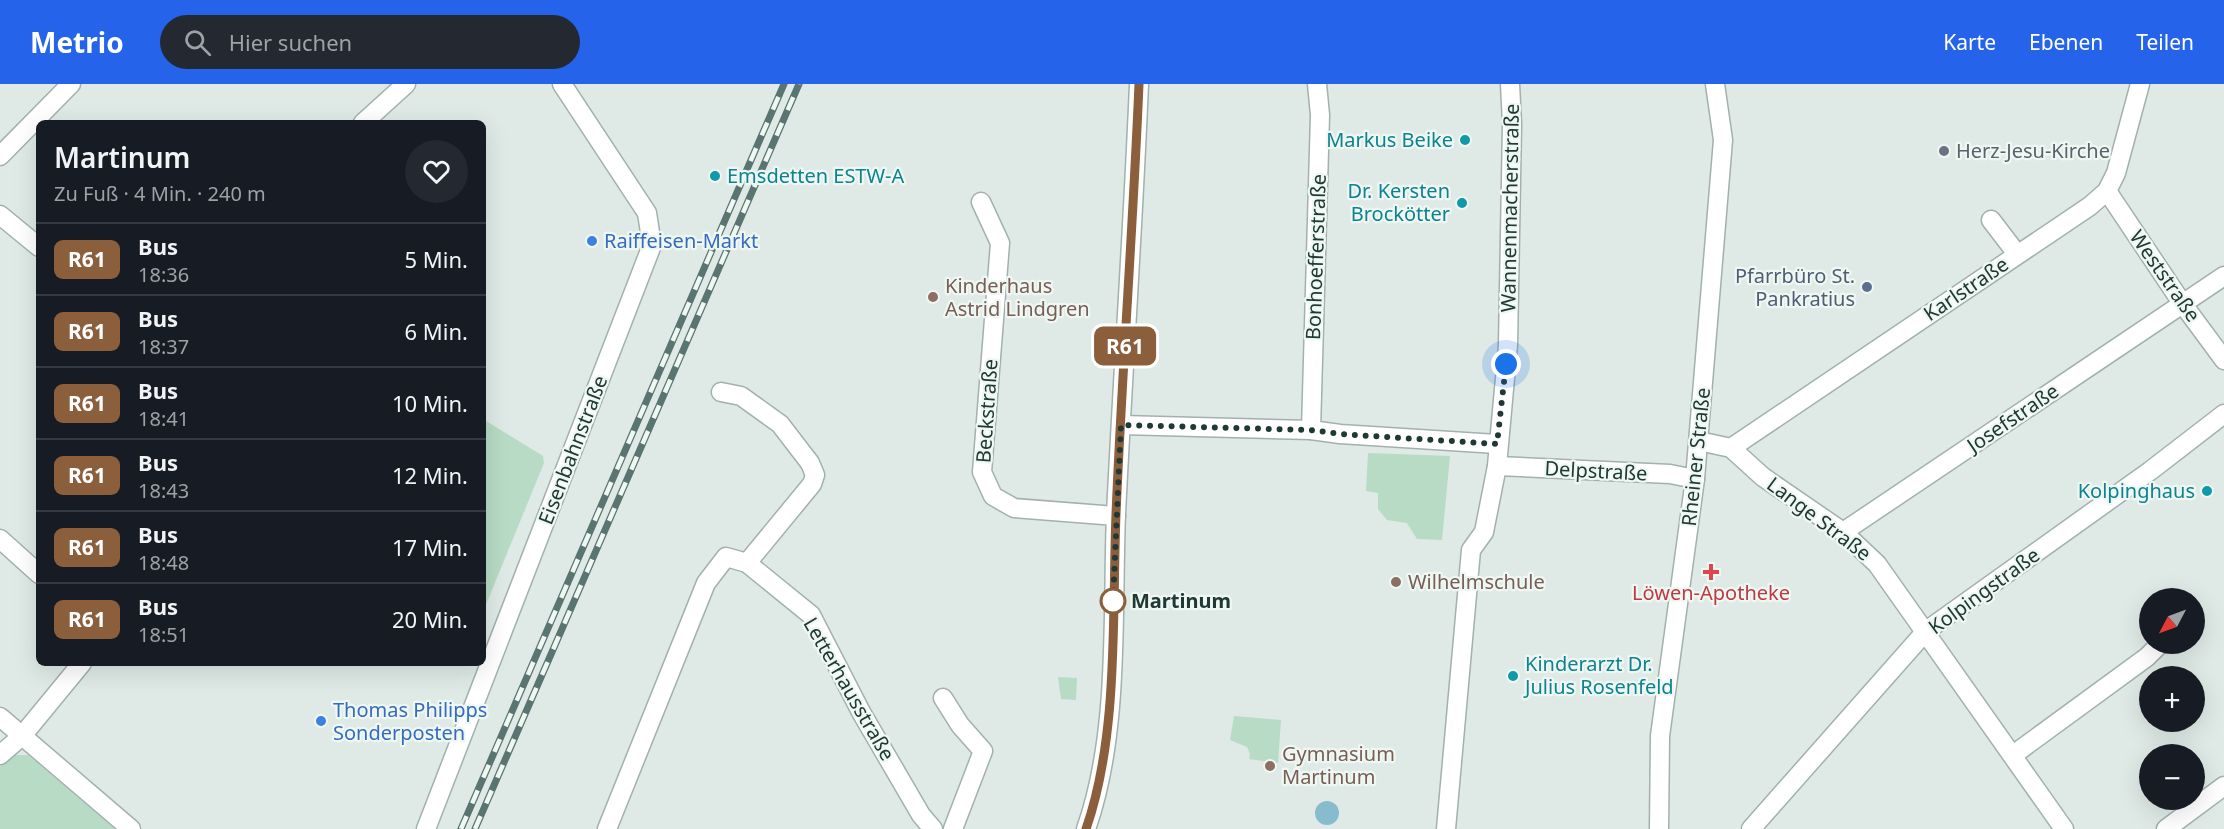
<!DOCTYPE html>
<html lang="de">
<meta charset="utf-8">
<style>
:root{--surface:#171b24;--page:#242831;--text:#f1f3f6;--muted:#9ea1a6;--line:#363941;--accent:#2563eb}
body{margin:0;font-family:"Noto Sans",sans-serif;background:var(--page);color:var(--text);height:100vh;display:flex;flex-direction:column;font-size:22px;white-space:nowrap}
*{box-sizing:border-box;margin:0}
p{font-size:20px;color:var(--muted)}
.icon{flex:none;width:33px;height:33px;fill:none;stroke:currentColor;stroke-width:2;stroke-linecap:round;stroke-linejoin:round}
.map{position:relative;flex:1;overflow:hidden}
.details{position:absolute;left:36px;top:36px;width:450px;height:546px;display:flex;flex-direction:column;background:var(--surface);border-radius:9px;box-shadow:0 6px 24px #0002}
.details>*{flex:none}
.badge{padding:0 12px;border-radius:9px;font-size:21px;line-height:39px}
.needle{width:39px;rotate:229deg}
.fabs{position:absolute;left:2139px;top:504px;display:grid;gap:12px}
.fabs a{display:grid;place-items:center;width:66px;height:66px;border-radius:50%;background:var(--surface);box-shadow:0 6px 24px #0002;font-size:30px}
.you{position:absolute;width:30px;height:30px;margin:-15px;border:4px solid #fff;border-radius:50%;background:#1a73e8;box-shadow:0 0 0 9px #1a73e833}
.map>.badge{position:absolute;translate:-50% -50%;box-shadow:0 0 0 3px #fff}
.round{display:grid;place-items:center;flex:none;width:63px;height:63px;border-radius:32px;background:var(--page)}
.head{display:flex;align-items:center;justify-content:space-between;height:102px;padding:0 18px}
h1{font-size:28px;font-weight:600;line-height:45px}
ul{padding:0;list-style:none}
li{display:flex;align-items:center;gap:18px;height:72px;padding:0 18px;border-top:2px solid var(--line)}
li div{flex:1}
li b{display:block;font-size:22px}
li em{font-style:normal}
li .badge{min-width:66px;font-weight:700;text-align:center}
header{display:flex;align-items:center;gap:36px;box-sizing:border-box;height:84px;padding:0 30px;background:var(--accent);color:#fff}
header strong{font-size:28px}
nav{display:flex;gap:33px;margin-inline-start:auto;font-size:21px}
.search{width:420px;height:54px;background:var(--page);display:flex;align-items:center;gap:15px;box-sizing:border-box;padding:0 21px;border-radius:33px;color:var(--muted);font-size:22px}
.map>svg:first-child{display:block}
.green{fill:#b7dbc5}
.water{fill:#87bccf}
.lines{fill:none;stroke-linecap:round;stroke-linejoin:round}
.minor-casing{stroke:#a2b1ad;stroke-width:21}
.minor{stroke:#fff;stroke-width:18}
.rail-casing{stroke:#5a7571;stroke-width:7}
.rail{stroke:#eff7f3;stroke-width:4.5;stroke-dasharray:14;stroke-linecap:butt}
.line-casing{stroke:#fff;stroke-width:14}
.line{stroke:#8b5e3c;stroke-width:9}
.walk{stroke:#203935;stroke-width:6;stroke-dasharray:0 10.8}
.culture-dot{fill:#0f9aa8;stroke:#eff7f3;stroke-width:2}
.worship-dot{fill:#6b7280;stroke:#eff7f3;stroke-width:2}
.shop-dot{fill:#3f7fe0;stroke:#eff7f3;stroke-width:2}
.service-dot{fill:#5c6f8a;stroke:#eff7f3;stroke-width:2}
.education-dot{fill:#8d6e63;stroke:#eff7f3;stroke-width:2}
.health-dot{fill:#e0444e;stroke:#eff7f3;stroke-width:2}
.stop-dot{fill:#fff;stroke:#8b5e3c;stroke-width:3}
.labels{text-anchor:middle;stroke-width:4.5;stroke-linejoin:round;paint-order:stroke}
.culture-label{font-size:20px;fill:#0d838f;stroke:#eff7f3;text-anchor:end}
.worship-label{font-size:20px;fill:#5b616d;stroke:#eff7f3;text-anchor:start}
.street-label{font-size:20px;fill:#203935;stroke:#eff7f3}
.shop-label{font-size:20px;fill:#366cbe;stroke:#eff7f3;text-anchor:start}
.service-label{font-size:20px;fill:#4e5e75;stroke:#eff7f3;text-anchor:end}
.education-label{font-size:20px;fill:#785e54;stroke:#eff7f3;text-anchor:start}
.health-label{font-size:20px;fill:#be3a42;stroke:#eff7f3}
.stop-label{font-size:20px;font-weight:bold;fill:#203935;stroke:#eff7f3;text-anchor:start}
</style>
<header>
<strong>Metrio</strong>
<div class="search"><svg class="icon" aria-label="search" viewBox="0 0 24 24"><circle cx="10" cy="10" r="6"/><path d="M15 15l6 6"/></svg>Hier suchen</div>
<nav><a>Karte</a><a>Ebenen</a><a>Teilen</a></nav>
</header>
<div class="map">
<svg width="2224" height="745" viewBox="0 0 2224 745">
<rect width="100%" height="100%" fill="#dfeae6"/>
<g class="green">
<path d="M483,335l60,37 1,7 -61,149z"/>
<path d="M1368,369l82,3 -8,84 -25,-1 -10,-16 -20,-3 -9,-11v-16l-12,-2z"/>
<path d="M1058,593l19,1 -1,22 -15,-1z"/>
<path d="M1234,632l47,4 -3,43 -29,-4 1,-5 -3,-7 -17,-7z"/>
<path d="M12,671h16l87,74h-115v-63z"/>
</g>
<circle class="water" cx="1327" cy="729" r="12"/>
<g class="lines">
<g class="minor-casing">
<g id="minor">
<path d="M363,39l43,-39"/>
<path d="M0,72l71,-72"/>
<path d="M2107,107l75,112 42,57"/>
<path d="M981,118l19,41 -18,229 11,24 21,12 102,8"/>
<path d="M0,131l39,32"/>
<path d="M1991,136l26,34"/>
<path d="M721,308l20,4 39,28 30,39 5,12 -3,9 -65,79"/>
<path d="M1121,341l190,5 29,4 157,10"/>
<path d="M1311,346l9,-315 -3,-31"/>
<path d="M1699,357l32,7 32,29 80,55 34,32 187,265"/>
<path d="M1731,364l359,-242 17,-15 9,-18 24,-89"/>
<path d="M1497,382l173,8 25,5"/>
<path d="M1843,448l381,-256"/>
<path d="M0,455l39,35"/>
<path d="M943,614l17,27 23,26 -30,78"/>
<path d="M0,633l131,112"/>
<path d="M0,671l22,-19 60,-73"/>
<path d="M2013,671l134,-98 13,-13"/>
<path d="M426,745l226,-584 -5,-32 -85,-129"/>
<path d="M607,745l99,-246 20,-26 21,6 64,52 50,97 60,103 12,14"/>
<path d="M1086,745c34,-96 26,-214 30,-315 7,-143 17,-287 23,-430"/>
<path d="M1446,745l25,-279 13,-18 13,-66 11,-121 4,-221 -2,-40"/>
<path d="M1659,745l1,-93 35,-257 28,-339 -8,-56"/>
<path d="M1751,745l175,-198 224,-160 74,-57"/>
<path d="M2166,745l58,-43"/>
</g>
</g>
<use href="#minor" class="minor"/>
<g class="rail-casing">
<g id="rail">
<path d="M461,745l323,-745"/>
<path d="M475,745l324,-745"/>
</g>
</g>
<use href="#rail" class="rail"/>
</g>
<g class="lines">
<g class="line-casing">
<path id="line" d="M1086,745c33,-94 26,-215 30,-315 6,-143 17,-286 23,-430"/>
</g>
<use href="#line" class="line"/>
<path class="walk" d="M1113,517l8,-176 190,5 29,4 157,10 9,-80"/>
</g>
<g class="culture-dot">
<circle cx="1465" cy="56" r="6"/>
<circle cx="715" cy="92" r="6"/>
<circle cx="1462" cy="119" r="6"/>
<circle cx="2207" cy="407" r="6"/>
<circle cx="1513" cy="592" r="6"/>
</g>
<circle class="worship-dot" cx="1944" cy="67" r="6"/>
<g class="shop-dot">
<circle cx="592" cy="157" r="6"/>
<circle cx="321" cy="637" r="6"/>
</g>
<circle class="service-dot" cx="1867" cy="203" r="6"/>
<g class="education-dot">
<circle cx="933" cy="213" r="6"/>
<circle cx="1396" cy="498" r="6"/>
<circle cx="1270" cy="682" r="6"/>
</g>
<path class="health-dot" d="M1708 479h6v6h6v6h-6v6h-6v-6h-6v-6h6z"/>
<circle class="stop-dot" cx="1113" cy="517" r="12"/>
<g class="labels">
<g class="culture-label">
<text x="1453" y="63">Markus Beike</text>
<text x="727" y="99" text-anchor="start">Emsdetten ESTW-A</text>
<text x="1450" y="114">Dr. Kersten<tspan x="1450" dy="23">Brockötter</tspan></text>
<text x="2195" y="414">Kolpinghaus</text>
<text x="1525" y="587" text-anchor="start">Kinderarzt Dr.<tspan x="1525" dy="23">Julius Rosenfeld</tspan></text>
</g>
<g class="worship-label">
<text x="1956" y="74">Herz-Jesu-Kirche</text>
</g>
<g class="street-label">
<text transform="translate(1510 124) rotate(-89)" y="7">Wannenmacherstraße</text>
<text transform="translate(1316 173) rotate(-88)" y="7">Bonhoefferstraße</text>
<text transform="translate(2165 192) rotate(55)" y="7">Weststraße</text>
<text transform="translate(1966 205) rotate(-34)" y="7">Karlstraße</text>
<text transform="translate(987 327) rotate(-86)" y="7">Beckstraße</text>
<text transform="translate(2013 334) rotate(-34)" y="7">Josefstraße</text>
<text transform="translate(573 366) rotate(-69)" y="7">Eisenbahnstraße</text>
<text transform="translate(1696 373) rotate(-84)" y="7">Rheiner Straße</text>
<text transform="translate(1596 387) rotate(3)" y="7">Delpstraße</text>
<text transform="translate(1819 435) rotate(37)" y="7">Lange Straße</text>
<text transform="translate(1984 507) rotate(-36)" y="7">Kolpingstraße</text>
<text transform="translate(849 605) rotate(60)" y="7">Letterhausstraße</text>
</g>
<g class="shop-label">
<text x="604" y="164">Raiffeisen-Markt</text>
<text x="333" y="633">Thomas Philipps<tspan x="333" dy="23">Sonderposten</tspan></text>
</g>
<g class="service-label">
<text x="1855" y="199">Pfarrbüro St.<tspan x="1855" dy="23">Pankratius</tspan></text>
</g>
<g class="education-label">
<text x="945" y="209">Kinderhaus<tspan x="945" dy="23">Astrid Lindgren</tspan></text>
<text x="1408" y="505">Wilhelmschule</text>
<text x="1282" y="677">Gymnasium<tspan x="1282" dy="23">Martinum</tspan></text>
</g>
<g class="health-label">
<text x="1711" y="516">Löwen-Apotheke</text>
</g>
<g class="stop-label">
<text x="1131" y="524">Martinum</text>
</g>
</g>
</svg>
<div class="fabs">
<a><svg class="needle" viewBox="-14 -14 28 28"><path d="M0-13l5 13h-10z" fill="#e53935"/><path d="M0 13l5-13h-10z" fill="#9ea1a6"/></svg></a>
<a>+</a>
<a>−</a>
</div>
<div class="you" style="left:1506px;top:280px"></div>
<b class="badge" style="left:1125px;top:262px;background:#8b5e3c;color:#fff">R61</b>
<section class="details">
<div class="head"><div><h1>Martinum</h1><p>Zu Fuß · 4 Min. · 240 m</p></div><a class="round"><svg class="icon" aria-label="heart" viewBox="0 0 24 24"><path d="M12 20l-8-8c-3-5 5-10 8-4 3-6 11-1 8 4z"/></svg></a></div>
<ul>
<li><span class="badge" style="background:#8b5e3c;color:#fff">R61</span><div><b>Bus</b><p>18:36</p></div><em>5 Min.</em></li>
<li><span class="badge" style="background:#8b5e3c;color:#fff">R61</span><div><b>Bus</b><p>18:37</p></div><em>6 Min.</em></li>
<li><span class="badge" style="background:#8b5e3c;color:#fff">R61</span><div><b>Bus</b><p>18:41</p></div><em>10 Min.</em></li>
<li><span class="badge" style="background:#8b5e3c;color:#fff">R61</span><div><b>Bus</b><p>18:43</p></div><em>12 Min.</em></li>
<li><span class="badge" style="background:#8b5e3c;color:#fff">R61</span><div><b>Bus</b><p>18:48</p></div><em>17 Min.</em></li>
<li><span class="badge" style="background:#8b5e3c;color:#fff">R61</span><div><b>Bus</b><p>18:51</p></div><em>20 Min.</em></li>
</ul>
</section>
</div>
